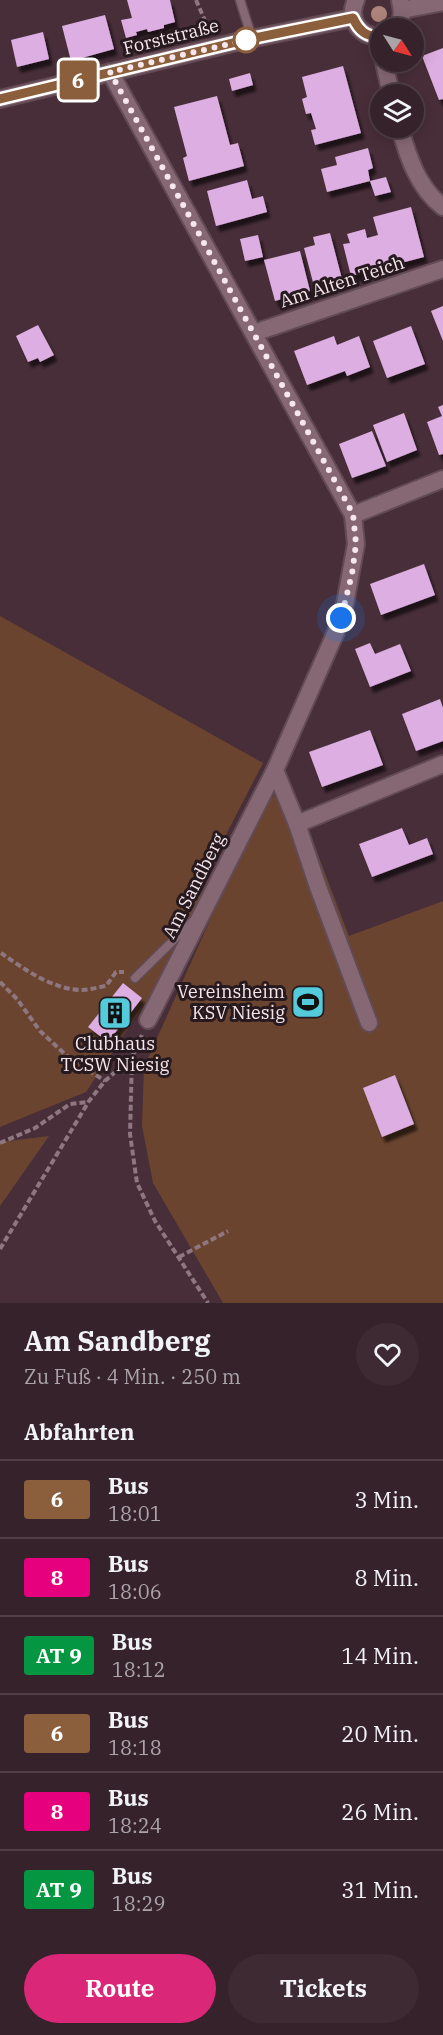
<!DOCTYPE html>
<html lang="de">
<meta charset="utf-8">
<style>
:root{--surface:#36222b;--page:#3d2a33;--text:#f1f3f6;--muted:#aaa4a9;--line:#503f47;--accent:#db2777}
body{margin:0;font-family:"IBM Plex Serif",serif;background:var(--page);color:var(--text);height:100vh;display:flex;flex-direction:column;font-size:22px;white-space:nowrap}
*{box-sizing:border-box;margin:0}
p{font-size:20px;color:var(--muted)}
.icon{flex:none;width:33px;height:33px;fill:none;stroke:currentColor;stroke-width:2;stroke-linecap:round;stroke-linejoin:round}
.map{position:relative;height:1303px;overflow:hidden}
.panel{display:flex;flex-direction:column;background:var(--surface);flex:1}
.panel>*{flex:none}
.badge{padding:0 12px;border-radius:4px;font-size:21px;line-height:39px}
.needle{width:39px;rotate:126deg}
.fabs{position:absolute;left:370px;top:18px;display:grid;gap:12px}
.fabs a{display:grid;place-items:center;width:54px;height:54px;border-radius:50%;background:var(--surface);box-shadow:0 3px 15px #0003,0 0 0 2px var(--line);font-size:30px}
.you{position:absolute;width:30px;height:30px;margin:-15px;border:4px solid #fff;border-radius:50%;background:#1a73e8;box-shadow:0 0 0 9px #1a73e833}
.map>.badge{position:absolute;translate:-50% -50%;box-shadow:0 0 0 3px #fff}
h2{padding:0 24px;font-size:22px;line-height:54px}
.round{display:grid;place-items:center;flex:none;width:63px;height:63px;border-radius:32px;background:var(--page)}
.overview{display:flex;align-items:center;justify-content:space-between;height:102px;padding:0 24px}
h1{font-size:28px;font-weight:700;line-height:45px}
.action{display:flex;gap:12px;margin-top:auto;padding:12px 24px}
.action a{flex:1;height:69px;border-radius:36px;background:var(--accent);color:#fff;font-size:24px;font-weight:700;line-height:69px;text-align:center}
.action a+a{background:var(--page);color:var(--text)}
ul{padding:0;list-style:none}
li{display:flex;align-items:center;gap:18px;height:78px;padding:0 24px;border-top:2px solid var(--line)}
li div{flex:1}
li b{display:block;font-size:22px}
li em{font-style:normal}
li .badge{min-width:66px;font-weight:700;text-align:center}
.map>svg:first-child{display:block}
.green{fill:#6a442f}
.building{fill:#ddaee2;filter:url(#shadow)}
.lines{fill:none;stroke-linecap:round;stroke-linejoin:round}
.lane-casing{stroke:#624b55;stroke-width:11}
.street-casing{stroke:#624b55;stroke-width:20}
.path{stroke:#8e7780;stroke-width:4;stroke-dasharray:6 3;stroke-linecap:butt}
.lane{stroke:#856874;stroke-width:8}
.street{stroke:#856874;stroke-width:16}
.tree{fill:#ad8479}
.line-casing{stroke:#fff;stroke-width:14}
.line{stroke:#8b5e3c;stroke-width:9}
.walk{stroke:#f7e6ec;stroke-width:6;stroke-dasharray:0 10.8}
.stop-dot{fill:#fff;stroke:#8b5e3c;stroke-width:3}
.labels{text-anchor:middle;stroke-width:6;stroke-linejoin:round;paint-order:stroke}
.street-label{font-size:18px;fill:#f7e6ec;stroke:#261a1f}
.poi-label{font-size:18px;fill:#f7e6ec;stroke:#261a1f;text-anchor:end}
</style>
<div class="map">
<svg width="443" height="1303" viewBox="0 0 443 1303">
<defs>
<filter id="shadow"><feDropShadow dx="3.5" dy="6" stdDeviation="1.5" flood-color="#0009"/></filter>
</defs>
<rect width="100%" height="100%" fill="#482e39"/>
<g class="green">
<path d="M0,616l263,147 -62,120 -2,31 -45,76 -68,102 -86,35z"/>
<path d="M290,782l59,154 94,-35v402h-220l-70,-120 -11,-57 2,-59 117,-260z"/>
<path d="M49,1136l-49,70v-64z"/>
</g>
<g class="building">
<path d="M127,0h43l5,22 -11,3v3l-16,4 -1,-3 -11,3 1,3 -11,3 -5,-18 11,-2z"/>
<path d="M105,15l9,34 -43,12 -9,-35z"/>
<path d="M43,32l6,27 -32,8 -6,-27z"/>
<path d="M443,48v51l-4,1 -17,-44z"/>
<path d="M343,66l18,67 -46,12 -4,-15 5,-1 -5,-16 -5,1 -4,-15 5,-2 -5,-20z"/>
<path d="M250,73l3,12 -21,6 -3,-12z"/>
<path d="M217,96l13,49 8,-2 6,23 -55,15 -6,-23 4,-2 -13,-49z"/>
<path d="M368,148l5,20 -5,2 2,11 -43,11 -6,-23 16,-4 -2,-8z"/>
<path d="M386,177l5,15 -16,4 -5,-15z"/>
<path d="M247,180l5,19 11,-3 4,16 -51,14 -9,-35z"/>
<path d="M411,207l13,50 -73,19 -8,-32 7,-1 -3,-9 18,-5 2,9 11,-3 -5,-18z"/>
<path d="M330,233l12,46 -28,7 -10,-38 11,-3 -2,-8z"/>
<path d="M258,235l5,22 -18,4 -5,-22z"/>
<path d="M300,251l10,40 -35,10 -11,-41z"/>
<path d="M443,306v35l-12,-30z"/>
<path d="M38,325l16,30 -14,7 -2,-4 -10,4 -12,-26z"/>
<path d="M411,326l14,38 -38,14 -14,-37z"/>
<path d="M334,336l3,9 22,-9 11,31 -23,9 -2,-5 -38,14 -13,-34z"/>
<path d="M443,405v49l-4,1 -12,-33 15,-6 -4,-9z"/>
<path d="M404,413l13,37 -30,12 -14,-37z"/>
<path d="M372,431l14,35 -34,12 -13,-34z"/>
<path d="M424,564l11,31 -54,20 -11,-31z"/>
<path d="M370,643l5,11 25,-10 11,27 -41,16 -15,-38z"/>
<path d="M440,699l3,9v33l-27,10 -14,-37z"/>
<path d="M370,730l13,35 -61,22 -13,-35z"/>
<path d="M402,828l7,17 18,-7 6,16 -61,23 -13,-33z"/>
<path d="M123,983l19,15 -34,44 -20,-15z"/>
<path d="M395,1075l19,49 -32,13 -19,-49z"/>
</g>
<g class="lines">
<g class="lane-casing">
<g id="lane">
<path d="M240,0l12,38"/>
<path d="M135,978l57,-56"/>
</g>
</g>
<g class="street-casing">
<g id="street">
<path d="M356,0c-9,20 4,37 25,37"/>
<path d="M402,10l41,-8"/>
<path d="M397,28c5,-9 6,-16 3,-27"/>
<path d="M384,62l7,32"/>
<path d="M110,72l243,443 3,29 -11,60 -9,28 -61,138 -127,250"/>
<path d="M0,99l245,-59 108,-22"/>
<path d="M400,128c8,29 18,60 43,79"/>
<path d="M254,333l189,-64"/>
<path d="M353,515l90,-36"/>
<path d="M275,770l22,54 21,63 51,136"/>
<path d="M297,824l146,-60"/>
</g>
</g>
<g class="path">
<path d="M196,0l14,32"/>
<path d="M1,953c23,16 52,37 81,37 8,0 16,-3 24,-4l10,-14h8"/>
<path d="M0,982l17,17 23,32 28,26 37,24"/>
<path d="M142,1035l-10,22 -2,77 7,49 18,38 53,82"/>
<path d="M0,1143l35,-15 35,-24 18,-2"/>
<path d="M0,1249l89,-148 16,-20 26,-23"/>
<path d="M179,1257l49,-26"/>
</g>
<use href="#lane" class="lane"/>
<use href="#street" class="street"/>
</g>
<circle class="tree" cx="379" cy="14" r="8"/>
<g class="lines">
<g class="line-casing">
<path id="line" d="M0,99l245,-59 108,-22c6,13 13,19 28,19"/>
</g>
<use href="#line" class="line"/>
<path class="walk" d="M246,40l-136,32 243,442 3,30 -4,30 -11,44"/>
</g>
<defs>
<g id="stadium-square" transform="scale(1.725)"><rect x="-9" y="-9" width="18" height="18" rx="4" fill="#53cbdb" stroke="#261a1f"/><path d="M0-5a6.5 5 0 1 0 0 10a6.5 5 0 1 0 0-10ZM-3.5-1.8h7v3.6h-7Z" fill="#111"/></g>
<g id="building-square" transform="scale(1.725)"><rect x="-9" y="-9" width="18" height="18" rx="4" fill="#53cbdb" stroke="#261a1f"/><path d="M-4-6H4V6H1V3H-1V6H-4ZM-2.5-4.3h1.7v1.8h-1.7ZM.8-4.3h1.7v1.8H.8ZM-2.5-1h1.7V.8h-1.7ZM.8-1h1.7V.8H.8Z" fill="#111"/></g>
</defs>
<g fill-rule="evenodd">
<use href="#stadium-square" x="308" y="1002"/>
<use href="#building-square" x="115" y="1013"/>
</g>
<circle class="stop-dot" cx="246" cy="40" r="12"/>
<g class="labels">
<g class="street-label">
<text transform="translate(171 37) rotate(-14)" y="6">Forststraße</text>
<text transform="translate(342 282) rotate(-18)" y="6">Am Alten Teich</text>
<text transform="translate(194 886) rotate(-63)" y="6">Am Sandberg</text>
</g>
<g class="poi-label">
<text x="285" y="998">Vereinsheim<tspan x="285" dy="21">KSV Niesig</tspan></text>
<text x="115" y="1050" text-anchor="middle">Clubhaus<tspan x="115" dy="21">TCSW Niesig</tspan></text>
</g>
</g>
</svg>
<div class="fabs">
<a><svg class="needle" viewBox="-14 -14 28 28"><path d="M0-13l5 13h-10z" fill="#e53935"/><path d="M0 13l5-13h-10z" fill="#aaa4a9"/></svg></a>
<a><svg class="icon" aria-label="layers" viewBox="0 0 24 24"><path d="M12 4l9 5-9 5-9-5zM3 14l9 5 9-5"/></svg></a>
</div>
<div class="you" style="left:341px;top:618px"></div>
<b class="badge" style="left:78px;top:80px;background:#8b5e3c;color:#fff">6</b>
</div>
<section class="panel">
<div class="overview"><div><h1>Am Sandberg</h1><p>Zu Fuß · 4 Min. · 250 m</p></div><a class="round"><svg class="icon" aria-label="heart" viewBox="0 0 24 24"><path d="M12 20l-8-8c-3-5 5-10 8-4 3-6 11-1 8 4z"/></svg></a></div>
<h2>Abfahrten</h2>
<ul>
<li><span class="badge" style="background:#8b5e3c;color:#fff">6</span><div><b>Bus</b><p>18:01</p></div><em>3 Min.</em></li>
<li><span class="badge" style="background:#e6007e;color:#fff">8</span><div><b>Bus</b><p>18:06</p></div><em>8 Min.</em></li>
<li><span class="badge" style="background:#059641;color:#fff">AT 9</span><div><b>Bus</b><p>18:12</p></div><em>14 Min.</em></li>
<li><span class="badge" style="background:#8b5e3c;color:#fff">6</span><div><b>Bus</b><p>18:18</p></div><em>20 Min.</em></li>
<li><span class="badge" style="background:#e6007e;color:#fff">8</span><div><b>Bus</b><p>18:24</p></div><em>26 Min.</em></li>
<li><span class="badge" style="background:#059641;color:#fff">AT 9</span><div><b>Bus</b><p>18:29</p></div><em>31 Min.</em></li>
</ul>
<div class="action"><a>Route</a><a>Tickets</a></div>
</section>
